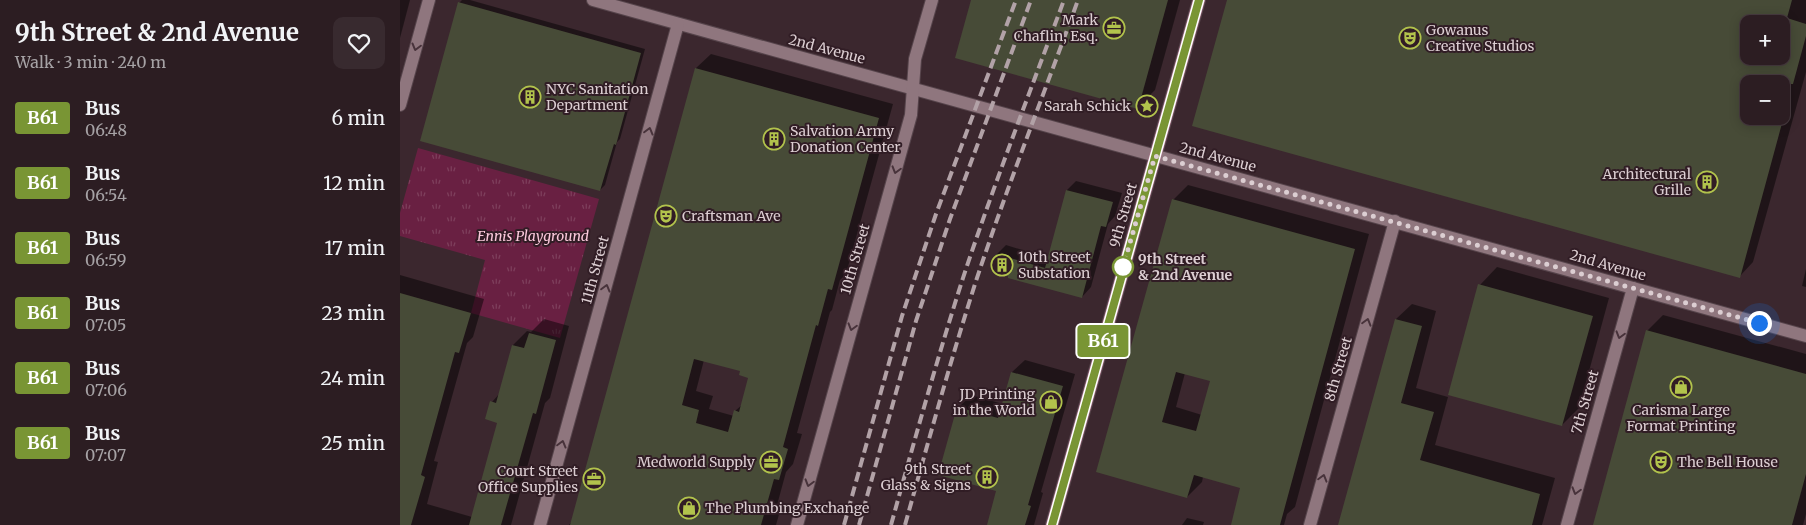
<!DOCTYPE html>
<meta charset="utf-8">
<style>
:root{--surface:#2c1d22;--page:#382a2f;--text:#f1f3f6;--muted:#a6a2a5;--line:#483b40}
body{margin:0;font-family:Merriweather,serif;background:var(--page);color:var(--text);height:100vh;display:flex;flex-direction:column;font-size:19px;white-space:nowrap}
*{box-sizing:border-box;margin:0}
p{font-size:16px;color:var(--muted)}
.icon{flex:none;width:28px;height:28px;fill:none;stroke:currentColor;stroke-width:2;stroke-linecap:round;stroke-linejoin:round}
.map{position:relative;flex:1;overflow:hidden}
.panel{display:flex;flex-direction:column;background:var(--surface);width:400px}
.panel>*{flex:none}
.badge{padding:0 10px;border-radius:4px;font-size:18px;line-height:32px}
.controls{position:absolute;left:1340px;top:15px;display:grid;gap:10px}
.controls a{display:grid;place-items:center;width:50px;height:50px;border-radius:10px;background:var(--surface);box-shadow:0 2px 12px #0003,0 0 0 1px var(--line);font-size:25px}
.you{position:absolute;width:25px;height:25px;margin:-12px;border:4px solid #fff;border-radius:50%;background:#1a73e8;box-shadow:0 0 0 8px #1a73e833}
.map>.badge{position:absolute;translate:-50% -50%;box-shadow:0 0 0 2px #fff}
.round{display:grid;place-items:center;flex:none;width:52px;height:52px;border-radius:10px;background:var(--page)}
.headline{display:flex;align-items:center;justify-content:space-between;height:85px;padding:0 15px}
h1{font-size:24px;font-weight:700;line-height:38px}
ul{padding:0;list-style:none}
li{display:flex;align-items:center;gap:15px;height:65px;padding:0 15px}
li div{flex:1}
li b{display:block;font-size:19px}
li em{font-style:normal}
li .badge{min-width:55px;font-weight:700;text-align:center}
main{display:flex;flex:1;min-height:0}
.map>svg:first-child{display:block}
.park{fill:url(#park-tufts)}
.shadow{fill:#0007;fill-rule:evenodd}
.building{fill:#474b37;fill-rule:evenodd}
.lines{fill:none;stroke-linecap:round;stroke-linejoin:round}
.minor-casing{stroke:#56444b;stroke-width:14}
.major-casing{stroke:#56444b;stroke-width:14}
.minor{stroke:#8f767e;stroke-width:12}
.major{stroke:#b0748c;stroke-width:12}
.rail{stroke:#b2a2a7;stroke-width:4;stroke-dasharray:10 5;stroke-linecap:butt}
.oneway{stroke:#48333b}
.line-casing{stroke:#fff;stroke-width:11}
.line{stroke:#799534;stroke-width:8}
.walk{stroke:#dcced2;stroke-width:5;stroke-dasharray:0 9}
.stop-dot{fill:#fff;stroke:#799534;stroke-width:2.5}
.labels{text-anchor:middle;stroke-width:4;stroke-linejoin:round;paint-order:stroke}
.poi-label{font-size:14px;fill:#dcced2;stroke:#311d25;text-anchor:end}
.street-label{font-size:14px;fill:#dcced2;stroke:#311d25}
.park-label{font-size:14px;font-style:italic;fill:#fbc8db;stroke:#311d25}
.stop-label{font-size:14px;font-weight:bold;fill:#dcced2;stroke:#311d25;text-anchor:start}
</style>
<main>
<section class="panel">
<div class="headline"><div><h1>9th Street &amp; 2nd Avenue</h1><p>Walk · 3 min · 240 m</p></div><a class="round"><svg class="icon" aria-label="heart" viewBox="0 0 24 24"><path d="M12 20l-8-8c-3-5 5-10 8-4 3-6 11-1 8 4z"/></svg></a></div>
<ul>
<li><span class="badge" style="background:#799534;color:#fff">B61</span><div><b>Bus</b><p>06:48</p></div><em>6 min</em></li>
<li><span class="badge" style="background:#799534;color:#fff">B61</span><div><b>Bus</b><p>06:54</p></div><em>12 min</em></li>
<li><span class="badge" style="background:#799534;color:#fff">B61</span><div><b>Bus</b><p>06:59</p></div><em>17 min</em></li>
<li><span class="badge" style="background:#799534;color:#fff">B61</span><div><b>Bus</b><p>07:05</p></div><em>23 min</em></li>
<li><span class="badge" style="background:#799534;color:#fff">B61</span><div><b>Bus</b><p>07:06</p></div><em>24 min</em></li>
<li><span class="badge" style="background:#799534;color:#fff">B61</span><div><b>Bus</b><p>07:07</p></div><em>25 min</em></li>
</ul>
</section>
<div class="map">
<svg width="1406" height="525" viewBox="0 0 1406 525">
<defs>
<pattern id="park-tufts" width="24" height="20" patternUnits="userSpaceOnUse" patternTransform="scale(1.25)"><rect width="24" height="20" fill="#692042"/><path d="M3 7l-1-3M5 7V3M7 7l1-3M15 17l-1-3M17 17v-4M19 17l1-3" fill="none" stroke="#7e3f5c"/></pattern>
</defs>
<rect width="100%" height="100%" fill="#3b272e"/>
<path class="park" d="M18,148l181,51 -39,139 -89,-25 14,-53 -85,-24v-23z"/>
<g class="shadow">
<path d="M0,0h10l-10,38z"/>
<path d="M62,0h8l175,49 -25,90 -3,3 -12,43 -5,5 -141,-187z"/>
<path d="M572,0h208l-25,90 -18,18z"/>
<path d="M828,0h578v72l-53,190 -13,14zM1349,24h32v32h-32zM1349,84h32v32h-32z"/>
<path d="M311,54l182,50 -47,170 -6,6 -8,30 -2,2 -33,121 5,1 -9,30 -7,8 -10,37 4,2 -4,14h-207l4,-5 123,-452zM304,360l38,10 8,7 -7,27 -8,7 -1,5 -25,-7 4,-13 -17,-5z"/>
<path d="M676,181l46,12 -7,23 -7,8 -17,63 -9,10 -89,-27 4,-16 9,-9 43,13 18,-68z"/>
<path d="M788,185l181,49 -74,273 -8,7 -3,11h-40l-2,-38 -39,-10 -1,5 -15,15 -90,-26 76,-271zM785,373l27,7 -10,35 -26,-8z"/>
<path d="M1097,267l112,31 -30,110 -17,17 -82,-140z"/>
<path d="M1406,269v18l-4,-1z"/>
<path d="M0,275l84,24 -11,38 -6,6 -33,118 4,1 -11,42 45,13 27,-95 -7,-20 8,-9 13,-48 14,-14 4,1 13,-13 25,7 -19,72 -5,5 -34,122h-111z"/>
<path d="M1012,304l24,7 -20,77 32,9 -13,48 120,33 -13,47h-202l56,-206z"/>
<path d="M1263,315l143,39v160l-3,11h-208l52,-194z"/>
<path d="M625,360l50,14 -34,118 2,1 -9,32h-46l10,-34 -40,-83 13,-13 32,9 9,-32z"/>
<path d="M787,518l17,4 -1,3h-21z"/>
</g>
<g class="building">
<path d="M571,0h197l-30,109 -183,-51z"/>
<path d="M827,0h565l-5,18 19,6v12l-13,48h-44v32h35l-44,162 -548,-152zM1349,24h32v32h-32z"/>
<path d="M58,2l183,51 -25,92 -2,-1 -14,47 -180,-50z"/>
<path d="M295,68l184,50 -47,172 -4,-1 -10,37 -2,-1 -33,122 5,2 -9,31 -5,-1 -13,46h-191zM294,359l46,12 -1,4 9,3 -9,34 -5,-2 -6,22 -32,-9 3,-13 -17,-5z"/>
<path d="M666,190l47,12 -7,25 -5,-1 -19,72 -74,-20v-2l-16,-5 4,-17 49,14z"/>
<path d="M772,199l183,50 -75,276h-49l9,-37 -46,-13 -7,23 -91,-26zM776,372l34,9 -14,50 -34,-9z"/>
<path d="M1078,284l115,32 -31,110 -114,-31z"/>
<path d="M0,293l71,20 -12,40 -4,-1 -34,123 4,2 -14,48h-11z"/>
<path d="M995,319l27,7 -21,77 33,9 -14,48 120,34 -8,31h-194z"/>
<path d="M1246,330l160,44v100l-14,51h-199z"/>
<path d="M129,333l27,7 -20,74 -3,-1 -32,112h-32l28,-102 -12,-4 5,-18 6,2 16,-58 12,3z"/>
<path d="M611,372l52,14 -35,119 3,1 -6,19h-38l9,-34 -58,-16 19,-68 41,11z"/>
</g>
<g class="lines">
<g class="minor-casing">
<g id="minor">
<path d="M193,0l1213,336"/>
<path d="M0,105l29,-105"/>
<path d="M140,525l138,-501"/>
<path d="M397,525l114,-410 4,-56 17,-59"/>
<path d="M910,525l85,-304"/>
<path d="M1167,525l66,-237"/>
</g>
</g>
<g class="major-casing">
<path id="major" d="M652,525l147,-525"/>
</g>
<use href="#minor" class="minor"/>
<use href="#major" class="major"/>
<g class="rail">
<path d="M444,525l58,-209 34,-102 80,-214"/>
<path d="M459,525l57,-204 34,-102 81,-219"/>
<path d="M491,525c23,-83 46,-166 72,-247 31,-94 67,-186 101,-278"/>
<path d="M505,525c23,-82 45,-163 71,-244 31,-94 68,-187 102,-281"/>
</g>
</g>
<defs><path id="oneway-chevron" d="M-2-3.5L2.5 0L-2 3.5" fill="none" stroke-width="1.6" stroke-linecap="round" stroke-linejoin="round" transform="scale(1.25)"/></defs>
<g class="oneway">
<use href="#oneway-chevron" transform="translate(16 47) rotate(105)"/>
<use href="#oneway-chevron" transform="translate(249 131) rotate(-75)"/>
<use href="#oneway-chevron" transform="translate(496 170) rotate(106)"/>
<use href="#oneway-chevron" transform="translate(206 288) rotate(-75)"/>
<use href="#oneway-chevron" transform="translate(967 322) rotate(-74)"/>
<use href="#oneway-chevron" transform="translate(452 327) rotate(106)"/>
<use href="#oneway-chevron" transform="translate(1220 335) rotate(106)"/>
<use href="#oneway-chevron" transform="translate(162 444) rotate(-75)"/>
<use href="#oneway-chevron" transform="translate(923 478) rotate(-74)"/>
<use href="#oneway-chevron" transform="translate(409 483) rotate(106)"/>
<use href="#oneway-chevron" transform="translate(1176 491) rotate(106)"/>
</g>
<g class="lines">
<g class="line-casing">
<path id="line" d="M652,525l147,-525"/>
</g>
<use href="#line" class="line"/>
<path class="walk" d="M723,267l32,-111 604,167"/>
</g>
<defs>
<g id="office-ring" transform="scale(1.125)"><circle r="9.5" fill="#311d25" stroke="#b2c34c" stroke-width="1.5"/><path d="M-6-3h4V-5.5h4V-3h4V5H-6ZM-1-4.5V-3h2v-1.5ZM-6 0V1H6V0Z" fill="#b2c34c"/></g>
<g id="theatre-ring" transform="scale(1.125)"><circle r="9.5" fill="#311d25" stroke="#b2c34c" stroke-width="1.5"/><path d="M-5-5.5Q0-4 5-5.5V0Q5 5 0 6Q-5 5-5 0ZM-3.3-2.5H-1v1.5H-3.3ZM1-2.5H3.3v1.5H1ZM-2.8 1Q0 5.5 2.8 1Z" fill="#b2c34c"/></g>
<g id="building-ring" transform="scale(1.125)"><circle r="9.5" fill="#311d25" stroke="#b2c34c" stroke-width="1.5"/><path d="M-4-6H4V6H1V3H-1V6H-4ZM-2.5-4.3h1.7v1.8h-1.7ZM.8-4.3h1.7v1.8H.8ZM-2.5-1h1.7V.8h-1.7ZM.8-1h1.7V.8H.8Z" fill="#b2c34c"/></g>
<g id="sight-ring" transform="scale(1.125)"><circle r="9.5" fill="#311d25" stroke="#b2c34c" stroke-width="1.5"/><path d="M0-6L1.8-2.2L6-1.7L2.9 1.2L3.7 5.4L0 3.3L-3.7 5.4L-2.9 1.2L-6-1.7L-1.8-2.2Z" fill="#b2c34c"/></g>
<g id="shop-ring" transform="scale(1.125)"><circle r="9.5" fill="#311d25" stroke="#b2c34c" stroke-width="1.5"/><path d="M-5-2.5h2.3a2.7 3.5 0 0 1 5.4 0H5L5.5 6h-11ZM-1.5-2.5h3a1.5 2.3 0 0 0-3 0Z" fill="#b2c34c"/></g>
</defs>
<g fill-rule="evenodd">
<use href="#office-ring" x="714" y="28"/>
<use href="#theatre-ring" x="1010" y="38"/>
<use href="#building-ring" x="130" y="97"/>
<use href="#sight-ring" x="747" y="106"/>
<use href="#building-ring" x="374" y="139"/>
<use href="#building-ring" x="1307" y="182"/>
<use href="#theatre-ring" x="266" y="216"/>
<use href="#building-ring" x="602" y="265"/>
<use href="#shop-ring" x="1281" y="387"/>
<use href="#shop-ring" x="651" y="402"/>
<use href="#office-ring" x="371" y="462"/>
<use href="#theatre-ring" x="1261" y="462"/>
<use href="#building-ring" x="587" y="477"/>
<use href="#office-ring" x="194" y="479"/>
<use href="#shop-ring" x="289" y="508"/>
</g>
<circle class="stop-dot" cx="723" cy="267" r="10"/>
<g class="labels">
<g class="poi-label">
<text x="698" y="25">Mark<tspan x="698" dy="16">Chaflin, Esq.</tspan></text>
<text x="1026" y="35" text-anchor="start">Gowanus<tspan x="1026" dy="16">Creative Studios</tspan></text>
<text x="146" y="94" text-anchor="start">NYC Sanitation<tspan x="146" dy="16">Department</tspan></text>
<text x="731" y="111">Sarah Schick</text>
<text x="390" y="136" text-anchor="start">Salvation Army<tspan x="390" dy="16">Donation Center</tspan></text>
<text x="1291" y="179">Architectural<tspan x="1291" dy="16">Grille</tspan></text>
<text x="282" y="221" text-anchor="start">Craftsman Ave</text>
<text x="618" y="262" text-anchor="start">10th Street<tspan x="618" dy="16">Substation</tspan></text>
<text x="635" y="399">JD Printing<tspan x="635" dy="16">in the World</tspan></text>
<text x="1281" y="415" text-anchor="middle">Carisma Large<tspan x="1281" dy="16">Format Printing</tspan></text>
<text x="355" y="467">Medworld Supply</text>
<text x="1277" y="467" text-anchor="start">The Bell House</text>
<text x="571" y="474">9th Street<tspan x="571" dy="16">Glass &amp; Signs</tspan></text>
<text x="178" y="476">Court Street<tspan x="178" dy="16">Office Supplies</tspan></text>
<text x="305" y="513" text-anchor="start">The Plumbing Exchange</text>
</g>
<g class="street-label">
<text transform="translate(427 49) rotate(15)" y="5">2nd Avenue</text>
<text transform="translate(818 157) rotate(15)" y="5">2nd Avenue</text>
<text transform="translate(723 215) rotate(-74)" y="5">9th Street</text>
<text transform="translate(455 259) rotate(-74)" y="5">10th Street</text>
<text transform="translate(1208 265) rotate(16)" y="5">2nd Avenue</text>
<text transform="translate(195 270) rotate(-75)" y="5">11th Street</text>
<text transform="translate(938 369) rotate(-74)" y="5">8th Street</text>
<text transform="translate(1185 402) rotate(-74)" y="5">7th Street</text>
</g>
<g class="park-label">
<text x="133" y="241">Ennis Playground</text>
</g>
<g class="stop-label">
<text x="738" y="264">9th Street<tspan x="738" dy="16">&amp; 2nd Avenue</tspan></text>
</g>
</g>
</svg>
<div class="controls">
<a>+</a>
<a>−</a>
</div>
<div class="you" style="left:1359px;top:323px"></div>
<b class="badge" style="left:703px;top:341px;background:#799534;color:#fff">B61</b>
</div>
</main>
